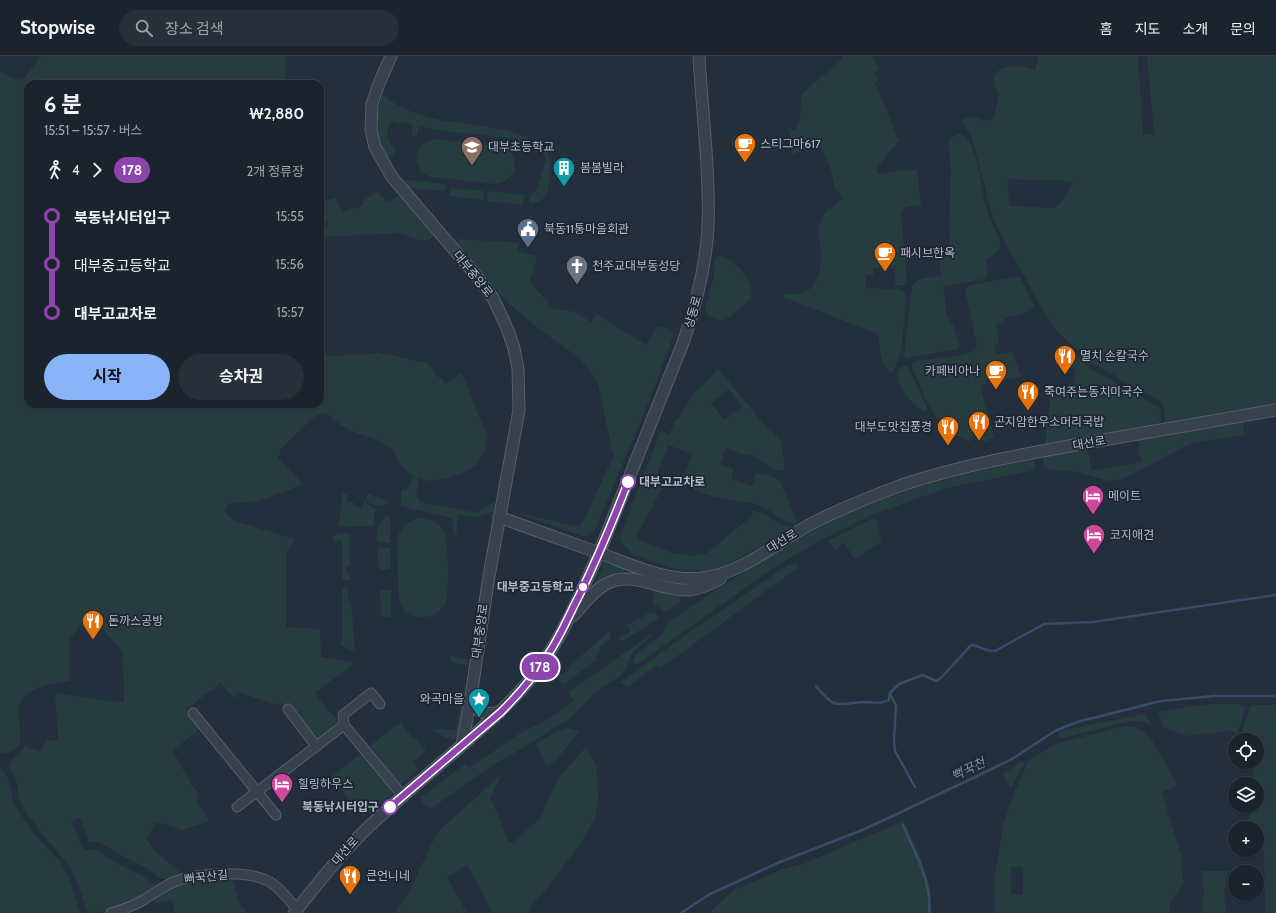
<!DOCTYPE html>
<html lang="ko">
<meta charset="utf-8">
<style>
:root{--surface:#1b232e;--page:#282f3a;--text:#f1f3f6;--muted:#a0a4aa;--line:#39404a;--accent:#8ab4f8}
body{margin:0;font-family:Cabin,"Noto Sans KR",sans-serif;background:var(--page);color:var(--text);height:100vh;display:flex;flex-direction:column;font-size:15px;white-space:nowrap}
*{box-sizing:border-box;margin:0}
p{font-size:13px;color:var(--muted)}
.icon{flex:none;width:22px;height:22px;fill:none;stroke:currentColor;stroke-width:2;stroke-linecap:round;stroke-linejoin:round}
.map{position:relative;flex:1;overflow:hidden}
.side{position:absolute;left:24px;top:24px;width:300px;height:328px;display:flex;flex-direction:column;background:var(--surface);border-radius:12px;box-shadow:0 1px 3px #0004,0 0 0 1px var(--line)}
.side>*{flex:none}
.badge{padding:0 8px;border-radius:13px;font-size:14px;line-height:26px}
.buttons{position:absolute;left:1228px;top:677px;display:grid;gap:8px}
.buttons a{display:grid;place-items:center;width:36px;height:36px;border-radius:50%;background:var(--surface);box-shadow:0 1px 3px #0004,0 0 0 1px var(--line);font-size:20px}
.map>.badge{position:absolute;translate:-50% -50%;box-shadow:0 0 0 2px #fff}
.legs{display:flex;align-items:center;gap:6px;height:44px;padding:0 20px;font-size:13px}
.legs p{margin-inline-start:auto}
.headline{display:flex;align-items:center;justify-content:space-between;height:68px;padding:0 20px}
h1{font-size:22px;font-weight:700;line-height:30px}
.button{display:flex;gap:8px;margin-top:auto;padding:8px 20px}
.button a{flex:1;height:46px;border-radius:24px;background:var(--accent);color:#111;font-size:16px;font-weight:700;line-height:46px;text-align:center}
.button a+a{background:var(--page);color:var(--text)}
ul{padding:0 20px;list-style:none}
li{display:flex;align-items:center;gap:14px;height:48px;font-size:15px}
li i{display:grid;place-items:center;width:6px;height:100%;margin:0 5px;background:currentColor}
li i::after{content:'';width:10px;height:10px;margin:-5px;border:3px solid;border-radius:50%;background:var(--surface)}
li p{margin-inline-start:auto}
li:first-child i{background:linear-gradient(#0000 50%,currentColor 0)}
li:last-child i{background:linear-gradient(currentColor 50%,#0000 0)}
header{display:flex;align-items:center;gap:24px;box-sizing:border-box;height:56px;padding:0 20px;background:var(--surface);border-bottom:1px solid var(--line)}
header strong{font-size:19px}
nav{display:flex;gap:22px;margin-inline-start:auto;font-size:14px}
.search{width:280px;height:36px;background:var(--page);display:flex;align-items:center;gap:10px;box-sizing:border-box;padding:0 14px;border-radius:22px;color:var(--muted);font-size:15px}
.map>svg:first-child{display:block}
.green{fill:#263c3f;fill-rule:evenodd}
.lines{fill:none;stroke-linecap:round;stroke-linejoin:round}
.stream{stroke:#394c67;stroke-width:2.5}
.minor-casing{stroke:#565f6c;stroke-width:11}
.tertiary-casing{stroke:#565f6c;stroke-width:13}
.minor{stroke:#38414e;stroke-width:9}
.tertiary{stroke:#38414e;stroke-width:11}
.line-1-casing{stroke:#fff;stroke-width:9}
.line-1{stroke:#8e44ad;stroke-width:6}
.stop-1-dot{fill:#fff;stroke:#8e44ad;stroke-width:2}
.labels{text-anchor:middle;stroke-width:3.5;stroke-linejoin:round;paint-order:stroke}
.poi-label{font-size:12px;fill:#b4bcc9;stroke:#1d2633;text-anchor:start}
.street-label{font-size:12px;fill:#b4bcc9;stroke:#1d2633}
.stop-label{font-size:12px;font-weight:bold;fill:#b4bcc9;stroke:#1d2633;text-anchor:end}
.water-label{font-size:13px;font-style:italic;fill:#7c92b1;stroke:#1d2633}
</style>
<header>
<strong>Stopwise</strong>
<div class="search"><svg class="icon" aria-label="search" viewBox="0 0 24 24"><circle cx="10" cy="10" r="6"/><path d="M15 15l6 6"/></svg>장소 검색</div>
<nav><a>홈</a><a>지도</a><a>소개</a><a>문의</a></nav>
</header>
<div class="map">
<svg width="1276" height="857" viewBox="0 0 1276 857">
<rect width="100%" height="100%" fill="#242f3e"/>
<g class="green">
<path d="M41,0h245l-1,28h-257v320h292v-50l9,2 43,-2 5,-2 49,11 7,6 3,7 5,2 5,6 16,-11 17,44 9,19 -3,14 -9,15 -15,9 -17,5 -17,2 -8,-3 -3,17 4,7 57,11 15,-10h3l-2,9 -17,5 -19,-2v16l-3,6 -2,-19 -52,-12 2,-16h5l6,-14 -13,-11 -6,-14 -16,-11 -27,-9 -12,-7 -12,-11 -11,2 -35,34 -3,9 24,25 -3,3 -40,15 -30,3 -4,4 1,6 9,7 60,18 -9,14v74l34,2 1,28 34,6 -40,30 17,22h2l3,5v3l-17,15h-4l-23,-29 -9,-5 -7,1 -37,-12 -6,5 -13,-15 -35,26 13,17v3l-26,22 18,33 6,7 1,13 12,17 -28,9 -6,-3 -21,-5 -1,5 -8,12 11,14 23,19 -3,5 -7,2 -10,-1 -13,-10 -21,-10 -27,-16h-10l-9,-24 -9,3 12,29h13l24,15 21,10 17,13c-22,11 -43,25 -68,25l-4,-5 -8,-24 -8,-17 -42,-51 -7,-12 -5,-23 -7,-16c4,-9 12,-10 16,-19l16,6 5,-12 12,1 -3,-48 69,10 -1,-50 -20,-24 -12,-6 -11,2 -11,16 1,40c-16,2 -47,6 -51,26 -3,16 12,43 -16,47l-3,-2v-682c9,7 13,11 24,9z"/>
<path d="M842,0h31l6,13 -5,3 4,8 -3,3 25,59 -3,1 -20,25v6l40,-5 4,36 -15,2 -5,7 6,68 -4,3h-8v-16l-21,-1 -1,7h-7v13l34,1 5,4 1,4 -4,50 -8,24 -2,2c-13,-9 -12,-26 -14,-39l-93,-36 -1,-2 2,-2c4,0 8,0 12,0 24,-4 24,-31 22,-49 -1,-9 -2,-17 1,-25 1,-4 5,-8 7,-11h3l11,-10 -2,-4v-3l-5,-3 -5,-23 -12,-23 -25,12 -5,-27 7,3 5,-13 1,-21 4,-6 36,-31z"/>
<path d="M1039,0h99l5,79 11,-1 -7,-78h129v349l-111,19 -1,-15 -4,-8 -12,-7 -17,-8 -22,-14 -16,-8 -11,-9 -25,-24 -13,-19 -43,-77 -9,-21 -20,-77 -11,-17c9,-3 14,-5 23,1l9,-2 6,-24c-2,-5 -6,-10 -5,-15 1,-18 31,-15 41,-9zM1009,123l64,2v1l-12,21 -8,5 -43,-2 -3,-24z"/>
<path d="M382,38c36,31 83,27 127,37 11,3 36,12 40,24 3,9 0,26 -1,35 -3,10 -9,13 -19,13l2,-10 2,1 3,-3 10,-30v-5l-4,-5 -4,2 -21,-8 1,-6 -74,-8 -25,-5 -3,11 -5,-2 2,-10 -12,-3 -1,2 -10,-3c-3,9 -4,16 1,25l4,2 1,3 -3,5h-4c-15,-13 -12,-45 -7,-62z"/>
<path d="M957,78h4c17,6 20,57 25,73 4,12 9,23 14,35 1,10 -8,12 -14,18l2,15 -4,4 -41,7 4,31 6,8 6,20 -1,4 -51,9 -3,-2 8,-69c4,-10 19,-10 29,-11l-2,-21 9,-1 2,-2 -1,-26 2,-58 -3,-25 5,-6z"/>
<path d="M434,83l71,8 7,6 3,10 -1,10 -3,3 -7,6 -8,2 -65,-7c-22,-8 -18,-33 3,-38z"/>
<path d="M406,124l40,4 -1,7 -36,-3 -3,-5z"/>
<path d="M451,132l33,3 -1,9 -33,-4z"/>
<path d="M488,135l36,4 -1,10 -36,-4z"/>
<path d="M376,136l6,4 4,6 11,-6 3,1 33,37v3l-4,3h-10l-20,-7 -79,4v-9h8v-7l-8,1v-20l16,-4 7,15 10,-5 3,1 8,-5 -1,-3z"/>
<path d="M459,183c20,2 40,1 60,4l-2,8 20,5 -7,26 23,26 22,4 16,10 6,-8 49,31 12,-19 12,3 4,5 -26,69 -54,129 -5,4h-7l-65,-23 59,13 4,-1 3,-4 31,-66 -2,-5 -14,-65 -7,-13 -12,-14 -41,-30 -31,-26 -50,-58 -1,-2z"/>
<path d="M719,200c5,0 8,2 12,5 12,9 19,19 21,34 -2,6 -8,10 -13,14 -10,8 -15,16 -27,8 -3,-2 -5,-3 -7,-7l8,-30 2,-21z"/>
<path d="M1018,220l2,1 14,28c-3,10 -19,10 -28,13l-3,5 -7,1c2,9 6,17 -2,23l2,7 17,-2 8,25 -41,8 14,52 -7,5 -14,-7 -3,7c-8,-4 -16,-8 -22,-13 -19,-15 -27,-42 -36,-63v-3l4,-2c12,-2 47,-4 55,-9 4,-2 5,-3 6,-7l-12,-54 1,-3 5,-3z"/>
<path d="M1057,287l4,1 30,25 66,37 4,4v15l-116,21 5,-48c4,-5 9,-5 16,-4l8,-9 2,-15 -19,-12z"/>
<path d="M904,309l3,1 2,3 18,39 -1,4c-11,-1 -41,-37 -22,-47z"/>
<path d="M717,314l3,1 43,52 17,16 4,19 1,9 -2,3 -6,1 -25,-16 -4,1 -22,-8 -6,16 14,5 -3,10 21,7 4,-13c9,2 18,2 24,9l18,41c-14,2 -22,-9 -33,-15 -13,-7 -35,-8 -49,-11 -13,-2 -23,-8 -34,-14l10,-29 -24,-9 -12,33 9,5 -28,52 1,3 2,2c20,9 46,21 67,13l45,-37v-3l-1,-3 11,3 19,12 13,2 -69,39 -19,5 -23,-1 -12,-2 -42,-15 1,-3c-6,-4 -11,-7 -10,-15l41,-105 8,5 5,-12 7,-8 12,-22 13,-10zM729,333l13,17 -18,14 -13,-17z"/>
<path d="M1242,364l3,15 -53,8 -68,35 -10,3h-5l-32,-9 -27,-2 -6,-5 -1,-4 1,-5 43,-8 5,23 49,-9 -4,-23z"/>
<path d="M1032,403l2,2 1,6 -4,4 -84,17 -76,27 -54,27 -48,29 -131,93h-2l-3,-2c3,-14 22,-18 30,-29 3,-5 1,-7 8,-13 56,-37 111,-75 172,-104 60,-28 124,-43 189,-57z"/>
<path d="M348,437l-1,9h7l-1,4 9,2 2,-7 6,5 5,2 -1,18 -35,1 3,-33z"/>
<path d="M367,437l22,9h1c-8,5 -16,5 -23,-1z"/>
<path d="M390,460v27l-11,-1 -2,-1v-13l8,-11z"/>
<path d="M418,462c10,0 19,3 25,11 6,8 7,66 2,75 -4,7 -12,13 -20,13 -29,3 -27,-25 -27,-44 -1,-11 -1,-23 -1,-34 3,-11 10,-17 21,-21z"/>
<path d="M871,463h5l1,2 5,20 -27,18 -11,-16 -9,7 -7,-9z"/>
<path d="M339,477h10l1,33h-4l1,8h3v6l-8,1v-40l-10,-1 2,-4z"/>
<path d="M379,491l11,1v21l-11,1 -2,-21z"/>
<path d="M605,507l19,6v2l-3,3 -11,2 -13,8 -1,-2z"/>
<path d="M795,508l4,3 -138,101 -4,-3 -28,21 -9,-3 50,-37 109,-75 10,-6z"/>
<path d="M348,531v14h3l4,50 -8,-2 -9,-7h4v-54z"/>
<path d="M381,534h10v28l-10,-2 -1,-24z"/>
<path d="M654,534l27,8 1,3 -17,11 -13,-10z"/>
<path d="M651,556l5,2 2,4 -2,2 -35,22 -2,-5 11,-5 -3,-7z"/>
<path d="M609,575l2,7 -12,9 2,3 -6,6 2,3 -34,26 -9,-12 3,-2 5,4 9,-10z"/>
<path d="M651,578v2l-16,14 -5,6 -3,10 -5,8 -29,20 -21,23 -61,38 -17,9 -62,44c-5,0 -8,-2 -11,-7l1,-5 43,-32 4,4 53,-36 25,-12 27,-19 -6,-8z"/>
<path d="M450,599l18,5 -1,6 -16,-4z"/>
<path d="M465,629l-6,48c-7,13 -18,1 -27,-4l23,1z"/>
<path d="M1208,648h31l5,2 1,3 -8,24 -7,-2 -43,5 -23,-8 -6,-16z"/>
<path d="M1253,649h23v208h-11l-1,-59 -3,-8 -4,-2v-16h-11l3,-12 5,-10h3l1,-16 -7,-28h6v-22h-15v-8l8,-25z"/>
<path d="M1146,658l3,7 4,5 -13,-5h-10l-67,17 -4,-1v-4l4,-3z"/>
<path d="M401,667l12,16 2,-1 11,12 -13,12 6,8 -19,15 -30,-39 24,-19z"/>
<path d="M1125,670c12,0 19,5 27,14l26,45 -16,7 19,64 2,23 2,3 -15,20 -1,11h-174l-1,-31 9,-57 12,-34 14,-31 29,-17zM1011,811h12v28l-12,-1z"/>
<path d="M566,672l7,1 6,3 -23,28 -9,5 -12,-21 17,-10z"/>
<path d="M586,691l10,18 3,34 -4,18 -12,23 -37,50 -16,16 -1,7h-36l-26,-48 -20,12 20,36h-72l12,-17 29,-61 5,-6 60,-54 -11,23 6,12 12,31 4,2 28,-25 17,-38z"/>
<path d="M362,697l31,39 -14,13 -16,12 -32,-40z"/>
<path d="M1022,705h1l1,3 -13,24 -9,-14z"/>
<path d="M0,712l7,9 4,11 2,15 21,31 27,29 9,18 10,32h-80z"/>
<path d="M904,765c14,31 28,57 28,92h-223l25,-23 49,-21 20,-5z"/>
<path d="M1202,815h26l-4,21 2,21h-24l2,-22z"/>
<path d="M231,820l11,34 3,-1 1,4h-71l-3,-13 -17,4 -1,-6 8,-6 23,-11z"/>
</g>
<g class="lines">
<g class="stream">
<path d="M816,630c21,26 21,17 49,16 10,0 14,3 24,-2l1,-7 9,-9 24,-9 13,6 5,-3 30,-33c8,0 14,7 24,6l49,-27 49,-2 183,-27"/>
<path d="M890,638l6,11 -2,34 1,12 20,36"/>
<path d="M903,769c12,28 29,57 26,88"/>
<path d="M681,857l29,-19 70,-32 85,-33 108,-51 39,-19 43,-28 22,-9 84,-21 53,-5h62"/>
</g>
<g class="minor-casing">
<g id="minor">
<path d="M380,648l-9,-11 -28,22 1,10 59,71"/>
<path d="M288,653l28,37"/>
<path d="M193,657l83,102"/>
<path d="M237,751l107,-82"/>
<path d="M111,857c11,-3 23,-7 34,-14 10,-6 20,-14 31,-18 22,-8 69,-11 90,-1 12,5 23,20 31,29"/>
</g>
</g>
<g class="tertiary-casing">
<g id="tertiary">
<path d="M391,0l-13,30 -6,18 -1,26 4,17 17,30 82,96 19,25 14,30 7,20 4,21 1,41 -30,166 -18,120 -9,49"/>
<path d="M499,461l100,36 84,-210c13,-38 23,-76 25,-116 2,-57 -6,-114 -9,-171"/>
<path d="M573,560c10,-11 20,-25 33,-32 27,-15 55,8 82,6 12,-1 22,-6 32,-11"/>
<path d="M471,641c4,16 14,19 29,15"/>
<path d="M294,857c26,-32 51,-65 82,-93 27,-25 56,-49 84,-73 29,-25 57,-49 79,-79 26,-35 42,-77 60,-115 33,12 68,29 103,25 41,-4 75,-37 111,-55 29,-15 59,-27 89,-38 60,-20 122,-31 184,-42 63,-11 127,-22 190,-33"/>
</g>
</g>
<use href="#minor" class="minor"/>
<use href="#tertiary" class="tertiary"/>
</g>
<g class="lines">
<g class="line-1-casing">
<path id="line-1" d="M390,751l111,-95c18,-18 35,-38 48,-59 12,-18 20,-38 30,-57 18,-37 34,-75 49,-114"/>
</g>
<use href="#line-1" class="line-1"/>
</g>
<defs>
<g id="cafe-pin" transform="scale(1.15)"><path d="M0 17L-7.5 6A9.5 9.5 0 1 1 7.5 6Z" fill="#e8710a" stroke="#1d2633"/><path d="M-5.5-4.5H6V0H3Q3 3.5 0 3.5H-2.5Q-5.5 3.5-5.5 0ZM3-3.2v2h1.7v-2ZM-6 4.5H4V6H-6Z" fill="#fff"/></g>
<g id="school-pin" transform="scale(1.15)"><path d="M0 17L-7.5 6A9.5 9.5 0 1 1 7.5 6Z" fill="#8d6e63" stroke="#1d2633"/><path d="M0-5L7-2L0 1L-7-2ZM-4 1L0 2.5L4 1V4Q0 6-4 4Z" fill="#fff"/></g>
<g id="building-pin" transform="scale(1.15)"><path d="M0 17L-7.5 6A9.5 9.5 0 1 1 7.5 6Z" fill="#0f9aa8" stroke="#1d2633"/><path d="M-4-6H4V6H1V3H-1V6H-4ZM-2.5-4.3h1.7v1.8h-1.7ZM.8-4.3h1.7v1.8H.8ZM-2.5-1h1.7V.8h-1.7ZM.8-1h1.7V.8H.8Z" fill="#fff"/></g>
<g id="civic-pin" transform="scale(1.15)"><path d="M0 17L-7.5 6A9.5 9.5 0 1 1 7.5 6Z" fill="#5c6f8a" stroke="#1d2633"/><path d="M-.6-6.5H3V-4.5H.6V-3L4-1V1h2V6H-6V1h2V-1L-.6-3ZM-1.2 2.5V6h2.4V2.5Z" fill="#fff"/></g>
<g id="church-pin" transform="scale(1.15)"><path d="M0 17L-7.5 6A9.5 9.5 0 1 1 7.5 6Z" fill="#6b7280" stroke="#1d2633"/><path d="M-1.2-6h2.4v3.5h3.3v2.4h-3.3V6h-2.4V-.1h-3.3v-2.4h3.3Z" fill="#fff"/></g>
<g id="restaurant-pin" transform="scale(1.15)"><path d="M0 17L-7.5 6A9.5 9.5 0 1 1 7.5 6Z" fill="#e8710a" stroke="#1d2633"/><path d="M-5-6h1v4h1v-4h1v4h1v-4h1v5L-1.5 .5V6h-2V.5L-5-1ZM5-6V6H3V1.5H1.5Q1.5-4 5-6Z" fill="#fff"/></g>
<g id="hotel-pin" transform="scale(1.15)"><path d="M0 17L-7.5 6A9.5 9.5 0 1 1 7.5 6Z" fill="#d1479c" stroke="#1d2633"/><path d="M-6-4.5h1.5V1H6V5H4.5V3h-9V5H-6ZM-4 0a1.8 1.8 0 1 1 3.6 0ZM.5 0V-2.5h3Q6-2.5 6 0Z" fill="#fff"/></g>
<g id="sight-pin" transform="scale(1.15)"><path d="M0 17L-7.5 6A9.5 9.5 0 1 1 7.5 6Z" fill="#0f9aa8" stroke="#1d2633"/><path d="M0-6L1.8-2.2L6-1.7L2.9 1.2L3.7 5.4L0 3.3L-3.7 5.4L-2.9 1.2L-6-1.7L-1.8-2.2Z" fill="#fff"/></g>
</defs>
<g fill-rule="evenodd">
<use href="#cafe-pin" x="745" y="88"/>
<use href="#school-pin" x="472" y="91"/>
<use href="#building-pin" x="564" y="112"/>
<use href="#civic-pin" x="528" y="173"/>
<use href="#cafe-pin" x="885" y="197"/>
<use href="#church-pin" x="577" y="210"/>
<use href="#restaurant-pin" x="1065" y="300"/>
<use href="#cafe-pin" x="996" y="315"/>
<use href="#restaurant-pin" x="1028" y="336"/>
<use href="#restaurant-pin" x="979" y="366"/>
<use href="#restaurant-pin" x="948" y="371"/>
<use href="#hotel-pin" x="1093" y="440"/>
<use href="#hotel-pin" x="1094" y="479"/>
<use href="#restaurant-pin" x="93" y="565"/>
<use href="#sight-pin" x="479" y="643"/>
<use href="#hotel-pin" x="282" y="728"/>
<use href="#restaurant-pin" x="350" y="820"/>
</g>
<g class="stop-1-dot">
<circle cx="628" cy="426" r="7"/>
<circle cx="583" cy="531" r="5"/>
<circle cx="390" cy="751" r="7"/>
</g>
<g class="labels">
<g class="poi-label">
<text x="760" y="92">스티그마617</text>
<text x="488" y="95">대부초등학교</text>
<text x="580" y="116">봄봄빌라</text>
<text x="544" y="177">북동11통마을회관</text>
<text x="900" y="201">패시브한옥</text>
<text x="592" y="214">천주교대부동성당</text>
<text x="1080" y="304">멸치 손칼국수</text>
<text x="980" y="319" text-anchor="end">카페비아나</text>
<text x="1044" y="340">죽여주는동치미국수</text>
<text x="994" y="370">곤지암한우소머리국밥</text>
<text x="932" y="375" text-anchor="end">대부도맛집풍경</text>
<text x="1108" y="444">메이트</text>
<text x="1110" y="483">코지애견</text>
<text x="108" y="569">돈까스공방</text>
<text x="464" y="647" text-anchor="end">와곡마을</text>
<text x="298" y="732">힐링하우스</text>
<text x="366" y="824">큰언니네</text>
</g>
<g class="street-label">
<text transform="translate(473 218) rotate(51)" y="4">대부중앙로</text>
<text transform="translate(693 256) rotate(-74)" y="4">상동로</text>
<text transform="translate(1089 387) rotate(-10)" y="4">대선로</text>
<text transform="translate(782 485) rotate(-31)" y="4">대선로</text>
<text transform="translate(480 575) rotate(-82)" y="4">대부중앙로</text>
<text transform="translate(345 795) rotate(-48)" y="4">대선로</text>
<text transform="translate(206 821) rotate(-6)" y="4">뻐꾹산길</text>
</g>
<g class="stop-label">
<text x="639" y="430" text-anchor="start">대부고교차로</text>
<text x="574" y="535">대부중고등학교</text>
<text x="379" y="755">북동낚시터입구</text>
</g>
<g class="water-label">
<text transform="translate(968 713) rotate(-26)" y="5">뻑꾹천</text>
</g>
</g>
</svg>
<div class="buttons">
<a><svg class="icon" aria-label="locate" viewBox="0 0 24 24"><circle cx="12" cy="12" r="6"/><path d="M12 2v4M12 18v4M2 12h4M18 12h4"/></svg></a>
<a><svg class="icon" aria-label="layers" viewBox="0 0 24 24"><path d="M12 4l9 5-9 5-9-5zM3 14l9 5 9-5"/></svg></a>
<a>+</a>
<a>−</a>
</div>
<b class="badge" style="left:540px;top:611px;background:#8e44ad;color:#fff">178</b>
<section class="side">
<div class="headline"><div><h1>6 분</h1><p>15:51 – 15:57 · 버스</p></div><b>₩2,880</b></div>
<div class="legs"><svg class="icon" aria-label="walk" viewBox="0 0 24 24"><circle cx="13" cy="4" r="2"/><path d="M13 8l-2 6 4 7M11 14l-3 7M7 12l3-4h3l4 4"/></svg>4<svg class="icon" aria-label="forward" viewBox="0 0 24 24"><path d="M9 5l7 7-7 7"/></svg><b class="badge" style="background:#8e44ad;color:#fff">178</b><p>2개 정류장</p></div>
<ul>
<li><i style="color:#8e44ad"></i><b>북동낚시터입구</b><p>15:55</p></li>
<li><i style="color:#8e44ad"></i><span>대부중고등학교</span><p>15:56</p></li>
<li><i style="color:#8e44ad"></i><b>대부고교차로</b><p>15:57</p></li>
</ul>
<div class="button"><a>시작</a><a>승차권</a></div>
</section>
</div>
